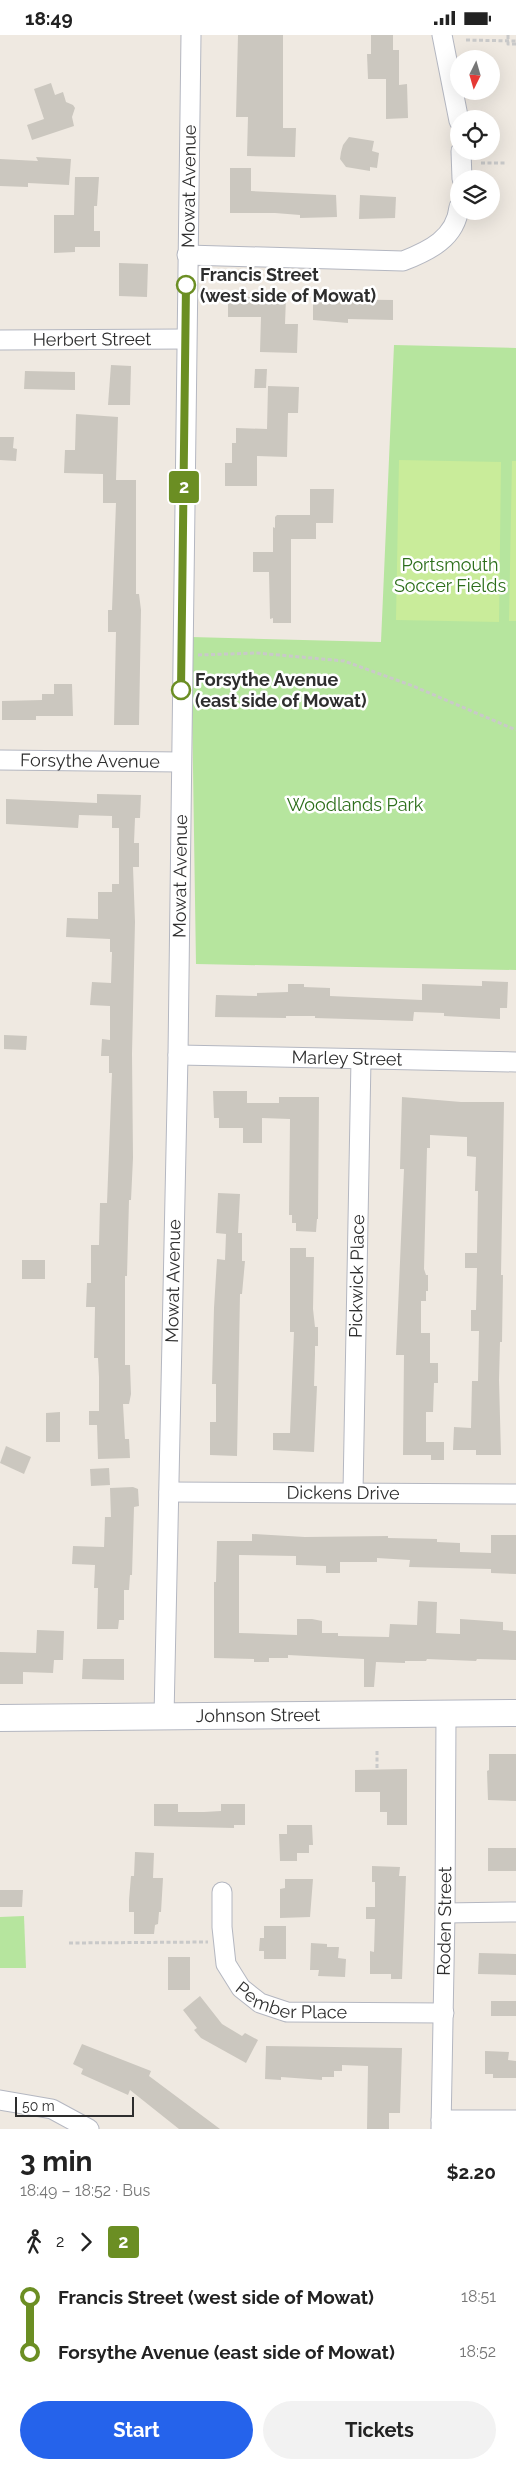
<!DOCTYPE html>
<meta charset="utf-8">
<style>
:root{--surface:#fff;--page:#f2f2f2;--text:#222;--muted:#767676;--accent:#2563eb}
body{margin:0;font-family:Raleway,sans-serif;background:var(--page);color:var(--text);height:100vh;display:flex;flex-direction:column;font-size:19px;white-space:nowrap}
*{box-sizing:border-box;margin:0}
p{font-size:16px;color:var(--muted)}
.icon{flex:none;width:28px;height:28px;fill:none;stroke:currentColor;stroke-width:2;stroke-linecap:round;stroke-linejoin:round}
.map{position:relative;height:2094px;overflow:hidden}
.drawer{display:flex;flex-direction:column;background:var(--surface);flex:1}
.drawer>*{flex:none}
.badge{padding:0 10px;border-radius:4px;font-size:18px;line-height:32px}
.needle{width:32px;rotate:185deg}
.buttons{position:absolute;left:450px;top:15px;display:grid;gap:10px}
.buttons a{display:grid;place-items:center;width:50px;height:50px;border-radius:50%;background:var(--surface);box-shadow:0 5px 20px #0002;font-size:25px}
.scale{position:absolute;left:15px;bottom:12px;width:119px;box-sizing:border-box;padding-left:5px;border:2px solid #2e2e2e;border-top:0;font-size:14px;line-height:18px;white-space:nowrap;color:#2e2e2e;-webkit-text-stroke:4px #fff;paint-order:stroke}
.map>.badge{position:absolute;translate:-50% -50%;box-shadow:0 0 0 2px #fff}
.legs{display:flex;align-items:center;gap:8px;height:55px;padding:0 20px;font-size:16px}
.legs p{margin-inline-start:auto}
.head{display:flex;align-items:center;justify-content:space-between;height:85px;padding:0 20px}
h1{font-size:28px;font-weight:700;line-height:38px}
.primary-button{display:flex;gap:10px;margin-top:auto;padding:10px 20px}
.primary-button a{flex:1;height:58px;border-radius:30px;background:var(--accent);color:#fff;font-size:20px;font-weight:700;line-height:58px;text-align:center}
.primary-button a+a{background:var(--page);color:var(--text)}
ul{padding:0 20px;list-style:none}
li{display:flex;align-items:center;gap:18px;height:55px;font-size:19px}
li i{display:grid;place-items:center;width:8px;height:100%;margin:0 6px;background:currentColor}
li i::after{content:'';width:12px;height:12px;margin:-6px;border:4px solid;border-radius:50%;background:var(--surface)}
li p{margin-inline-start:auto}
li:first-child i{background:linear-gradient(#0000 50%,currentColor 0)}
li:last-child i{background:linear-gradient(currentColor 50%,#0000 0)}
.status{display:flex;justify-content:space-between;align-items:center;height:35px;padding:0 25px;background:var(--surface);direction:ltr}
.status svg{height:14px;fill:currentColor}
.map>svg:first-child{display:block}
.green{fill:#b6e59e}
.pitch{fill:#c9ec9a}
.building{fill:#cbc7bf}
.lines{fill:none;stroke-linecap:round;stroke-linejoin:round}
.street-casing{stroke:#b4b7c1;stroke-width:21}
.secondary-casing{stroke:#b4b7c1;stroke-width:28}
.path{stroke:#c9c9c9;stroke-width:3;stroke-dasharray:4 2.5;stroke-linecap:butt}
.street{stroke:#fff;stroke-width:19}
.secondary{stroke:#fff;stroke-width:26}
.line-1-casing{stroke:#fff;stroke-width:11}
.line-1{stroke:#6b8e23;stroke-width:8}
.stop-1-dot{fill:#fff;stroke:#6b8e23;stroke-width:2.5}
.labels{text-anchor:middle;stroke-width:5;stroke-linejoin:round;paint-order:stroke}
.street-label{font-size:18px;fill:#2e2e2e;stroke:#fff}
.stop-label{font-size:18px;font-weight:bold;fill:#2e2e2e;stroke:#fff;text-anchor:start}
.park-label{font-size:18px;fill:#2c6e1b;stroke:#fff}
</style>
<div class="status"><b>18:49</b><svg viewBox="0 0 49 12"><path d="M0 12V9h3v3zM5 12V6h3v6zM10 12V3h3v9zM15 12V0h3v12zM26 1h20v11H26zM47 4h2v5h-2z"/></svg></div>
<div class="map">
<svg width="516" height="2094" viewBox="0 0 516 2094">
<rect width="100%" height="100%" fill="#efe9e1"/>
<g class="green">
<path d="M394,310l122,3v622l-320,-6 -5,-327 190,5z"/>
<path d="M24,1881l2,52h-26v-51z"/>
</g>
<g class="pitch">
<path d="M399,425l102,2 -2,160 -103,-2z"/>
<path d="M512,426h4v160h-7z"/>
</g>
<g class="building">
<path d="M238,0h45v93h13l-1,29 -48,-1 1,-39h-12z"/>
<path d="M371,0h22v15h6v35l8,-1 1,34 -22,1v-40h-18l-1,-25h4z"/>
<path d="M51,48l4,12 8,-3 3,10 7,3 2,3 -3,9 2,9 -42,14 -5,-15 17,-6 -10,-30z"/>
<path d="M349,102l25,4 -2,10 7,2 -2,15 -7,-1v4l-24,-4 -6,-8 1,-7 2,-7z"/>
<path d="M36,122l35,2 -2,26 -41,-2v4l-28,-1v-27l38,2z"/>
<path d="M230,133h21v23l85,4 1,22 -37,1v-3l-25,-2h-45z"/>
<path d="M75,142h24l-2,29h-3v25h6v16h-25v5l-21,1v-38h20z"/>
<path d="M360,160l36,2 -1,21 -36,1z"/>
<path d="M119,228l29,1 -1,33 -28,-1z"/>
<path d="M228,262h58l-1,27h13l-1,29 -37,-1 1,-35h-33z"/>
<path d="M313,264l80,1v20l-45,-1v4l-35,-3z"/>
<path d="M111,330l20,1 -1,39h-22z"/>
<path d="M255,334h12l-1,19h-12z"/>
<path d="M25,336l50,1v18l-51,-1z"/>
<path d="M268,351l31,1 -1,26h-10l-1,44 -30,-1v30h-32v-23h7v-20h4v-15l31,1z"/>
<path d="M76,379l42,3 -2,63h20v114h3l2,16 -2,115h-25l2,-93h-8v-22h4l4,-107h-13v-29l-39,-1 1,-23h10z"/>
<path d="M0,402h14l-1,11 4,1 -1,12 -16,-1z"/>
<path d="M310,454h24l-1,34h-17v16h-25v84h-18v-5l-3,1 -1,-47h-16v-20h20v-25l2,1v-11l2,-2h33z"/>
<path d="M54,649h18l1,32h-37v4h-34v-19l40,-1v-6h12z"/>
<path d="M97,759l44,1 -1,23h-5l-1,25h5v24h-6l2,55 -3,132 1,104 -2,42h-2l-2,76h-2v89h5l1,29 -2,10h-6l2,35h4l1,19 -32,1 -1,-34h-8v-14h10v-34l-1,-19h-4l1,-51h-9l1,-24h4v-38h8l1,-42h7l5,-130h-3v-17h-8l1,-17 8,1v-34l-20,-1 2,-23 19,1 1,-31h-2v-13l-44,-2 1,-19 31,1v-27h14v-8h7v-56h-7v-12l-33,-1 -1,13 -72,-4v-25l91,4z"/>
<path d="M482,946l26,1 -1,26h-7v11l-56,-3v-3l-30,-1 -1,9 -98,-3v-2h-29v2l-71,-1 1,-22 41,1v-3l31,-1v-8h16v3l26,1v8l92,4v-16l60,2z"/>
<path d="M4,1000l23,1 -1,14 -22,-1z"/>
<path d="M213,1056h34v12h32v-6h40l-1,122h-1l-1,13 -20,-1v-8h-4v-8h-3l1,-96 -28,-1v25h-19v-15h-24v-10h-5z"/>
<path d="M402,1062l59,5h43l-3,173h2l-1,67h-2l-1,38 2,75h-25v-5h-23l1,-23 17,1 1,-47h6l1,-50h-8v-21h5l1,-42h-12v-15h12l1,-62h-3l1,-34 -9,-1v-19l-37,-2v13h-3l-3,121 2,6h2v16h-2v10h-5v32h9v30h8v20h-4l-1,29h-7v30h18v18h-13v-5h-28l1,-100h-8l8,-186h-4z"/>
<path d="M218,1158l22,1 -2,39h4v28h3l-3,33h-2l-3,162 -27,-1v-33h6v-38h-4l2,-76 3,-49 8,1 1,-26 -10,-1z"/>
<path d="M290,1213h16v9h8l-1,52 2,18h3v19h-3v8l-1,32h3l-3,66 -41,-2v-17h17l4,-101h-4z"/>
<rect x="22" y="1225" width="23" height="19"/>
<path d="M60,1377v30h-14v-29z"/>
<path d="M6,1411l25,11 -7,17 -24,-11z"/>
<path d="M109,1433l1,17 -19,1 -1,-17z"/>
<path d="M133,1452l5,2 1,17 -5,1 -2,68h-2l-1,15h-5v30h-5l-1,9h-21l1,-41h-4l1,-23 -23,-1 1,-18 31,1 1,-30h6l-1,-29z"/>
<path d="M252,1499l53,3 83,-1v2l49,1v3l23,1v9l31,1v-18h25v39l-25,-1v-4l-82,-2 1,-7 -33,-2v4h-37v11h-14v-7l-30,-1v-9l-57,-1v78l58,2v-16h15l10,2v12h16v3l51,1 1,-13 27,1 1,-24 19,1 -1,31 24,1v-15l43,3v8l13,1v29l-39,-1 -1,2 -49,-2 -1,2h-21v2l-29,-1 -2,25h-10v-28l-76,-4v3h-19v4h-15v-3l-40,-1v-76h2l1,-41h35z"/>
<path d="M37,1595l27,1 -1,29h-9l-1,13 -30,-1v12h-23v-32l36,1z"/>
<path d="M83,1624h41v21l-42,-1z"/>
<path d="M489,1719h27v47l-28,-1 -1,-29 2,-1z"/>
<path d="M407,1734v56h-20v-13h-7v-20h-25v-22z"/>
<path d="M154,1769h24v8h26l17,-1v-7h24v21h-11v3l-80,-2z"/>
<path d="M287,1790h25l1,20h-4v8h-12v8h-17l-1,-27h8z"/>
<rect x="488" y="1813" width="28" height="23"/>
<path d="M135,1817l19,1 -1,25h10l-2,34h-2l-1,12 -3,1 -1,9h-20v-22h-5v-12l2,-24h3z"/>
<path d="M372,1831l28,1 -1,9h7l-4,103h-11v-5h-21v-23l4,1 1,-33h-9v-12h9v-25h-3z"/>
<path d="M285,1844h28l-3,38 -30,1v-29l5,-1z"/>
<path d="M0,1855h23l-1,17h-22z"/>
<path d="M264,1891h22v33h-22v-8h-5l1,-13h4z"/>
<path d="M311,1908l16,1v3h12l-1,11 8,1 -1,18 -27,-1 1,-6h-9z"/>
<path d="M479,1918l37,1v21l-38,-1z"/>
<rect x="168" y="1922" width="22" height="33"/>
<path d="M200,1961l22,28 20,12 3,-3 13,7 -12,23 -45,-25 -7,-8 3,-2 -14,-18z"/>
<rect x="491" y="1966" width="25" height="15"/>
<path d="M82,2009l69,27 -2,5 71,53h-41l-49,-39 -2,5 -47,-21 2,-5 -10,-5z"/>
<path d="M266,2011l136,2 -2,65h-11v16h-22l1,-63 -26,-1v6h-8v6h-12v3l-41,-3v3l-16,-1z"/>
<path d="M485,2016l24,1 -1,8 8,1v17h-23v-4h-8z"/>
</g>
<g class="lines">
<g class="street-casing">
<g id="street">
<path d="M442,0l17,86"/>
<path d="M461,116l1,28"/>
<path d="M187,220l216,6c26,-10 53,-23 56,-54"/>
<path id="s1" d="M0,305l186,-1"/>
<path id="s2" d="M0,725l180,2"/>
<path id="s3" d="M178,1020l338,7"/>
<path id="s4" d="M169,1457l347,2"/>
<path id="s5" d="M353,1457l8,-433"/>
<path id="s6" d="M164,1682l14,-662 13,-1020"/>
<path id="s7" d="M222,1857v35l4,37 15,24 19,15 27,9 157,1"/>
<path d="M445,1878l71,-1"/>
<path d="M0,2065l52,9 37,20"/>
<path d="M441,2085h75"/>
<path id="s8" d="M441,2094l4,-216 1,-199"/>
</g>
</g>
<g class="secondary-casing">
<g id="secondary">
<path id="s9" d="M0,1683l516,-5"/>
</g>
</g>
<g class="path">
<path d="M508,0v9h8"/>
<path d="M466,5l50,1"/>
<path d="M481,128h26"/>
<path d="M198,620l59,-2 87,8 69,25 103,44"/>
<path d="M377,1716v17"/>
<path d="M69,1908l139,-1"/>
</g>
<use href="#street" class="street"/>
<use href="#secondary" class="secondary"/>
</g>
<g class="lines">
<g class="line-1-casing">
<path id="line-1" d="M181,655l5,-405"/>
</g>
<use href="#line-1" class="line-1"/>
</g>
<g class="stop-1-dot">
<circle cx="186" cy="250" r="9"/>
<circle cx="181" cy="655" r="9"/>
</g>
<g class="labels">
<g class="street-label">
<text dy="6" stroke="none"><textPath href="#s6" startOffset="1531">Mowat Avenue</textPath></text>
<text dy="6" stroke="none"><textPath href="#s1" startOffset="92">Herbert Street</textPath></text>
<text dy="6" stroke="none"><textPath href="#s2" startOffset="90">Forsythe Avenue</textPath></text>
<text dy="6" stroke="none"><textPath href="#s6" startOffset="841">Mowat Avenue</textPath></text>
<text dy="6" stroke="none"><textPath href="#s3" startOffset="169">Marley Street</textPath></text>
<text dy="6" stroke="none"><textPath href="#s5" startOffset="216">Pickwick Place</textPath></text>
<text dy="6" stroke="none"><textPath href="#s6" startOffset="436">Mowat Avenue</textPath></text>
<text dy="6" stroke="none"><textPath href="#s4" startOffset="174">Dickens Drive</textPath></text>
<text dy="6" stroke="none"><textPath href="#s9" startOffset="258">Johnson Street</textPath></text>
<text dy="6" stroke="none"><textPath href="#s8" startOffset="208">Roden Street</textPath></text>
<text dy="6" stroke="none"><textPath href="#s7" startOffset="155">Pember Place</textPath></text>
</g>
<g class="stop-label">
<text x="200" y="246">Francis Street<tspan x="200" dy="21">(west side of Mowat)</tspan></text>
<text x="195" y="651">Forsythe Avenue<tspan x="195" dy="21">(east side of Mowat)</tspan></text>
</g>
<g class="park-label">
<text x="450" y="536">Portsmouth<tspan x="450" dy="21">Soccer Fields</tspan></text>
<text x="355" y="776">Woodlands Park</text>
</g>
</g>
</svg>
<div class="buttons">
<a><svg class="needle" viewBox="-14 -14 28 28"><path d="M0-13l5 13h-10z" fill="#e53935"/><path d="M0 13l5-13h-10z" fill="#767676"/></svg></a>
<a><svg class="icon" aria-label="locate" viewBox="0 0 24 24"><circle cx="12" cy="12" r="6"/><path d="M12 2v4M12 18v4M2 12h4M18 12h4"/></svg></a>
<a><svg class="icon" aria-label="layers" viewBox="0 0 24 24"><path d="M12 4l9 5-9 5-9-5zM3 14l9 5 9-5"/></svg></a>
</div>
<div class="scale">50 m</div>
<b class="badge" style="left:184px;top:452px;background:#6b8e23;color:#fff">2</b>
</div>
<section class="drawer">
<div class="head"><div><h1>3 min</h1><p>18:49 – 18:52 · Bus</p></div><b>$2.20</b></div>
<div class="legs"><svg class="icon" aria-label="walk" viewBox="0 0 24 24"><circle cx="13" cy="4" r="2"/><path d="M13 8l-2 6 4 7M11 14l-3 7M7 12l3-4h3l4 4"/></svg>2<svg class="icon" aria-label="forward" viewBox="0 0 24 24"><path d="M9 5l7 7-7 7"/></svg><b class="badge" style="background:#6b8e23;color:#fff">2</b></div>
<ul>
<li><i style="color:#6b8e23"></i><b>Francis Street (west side of Mowat)</b><p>18:51</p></li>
<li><i style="color:#6b8e23"></i><b>Forsythe Avenue (east side of Mowat)</b><p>18:52</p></li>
</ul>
<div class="primary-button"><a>Start</a><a>Tickets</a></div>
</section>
